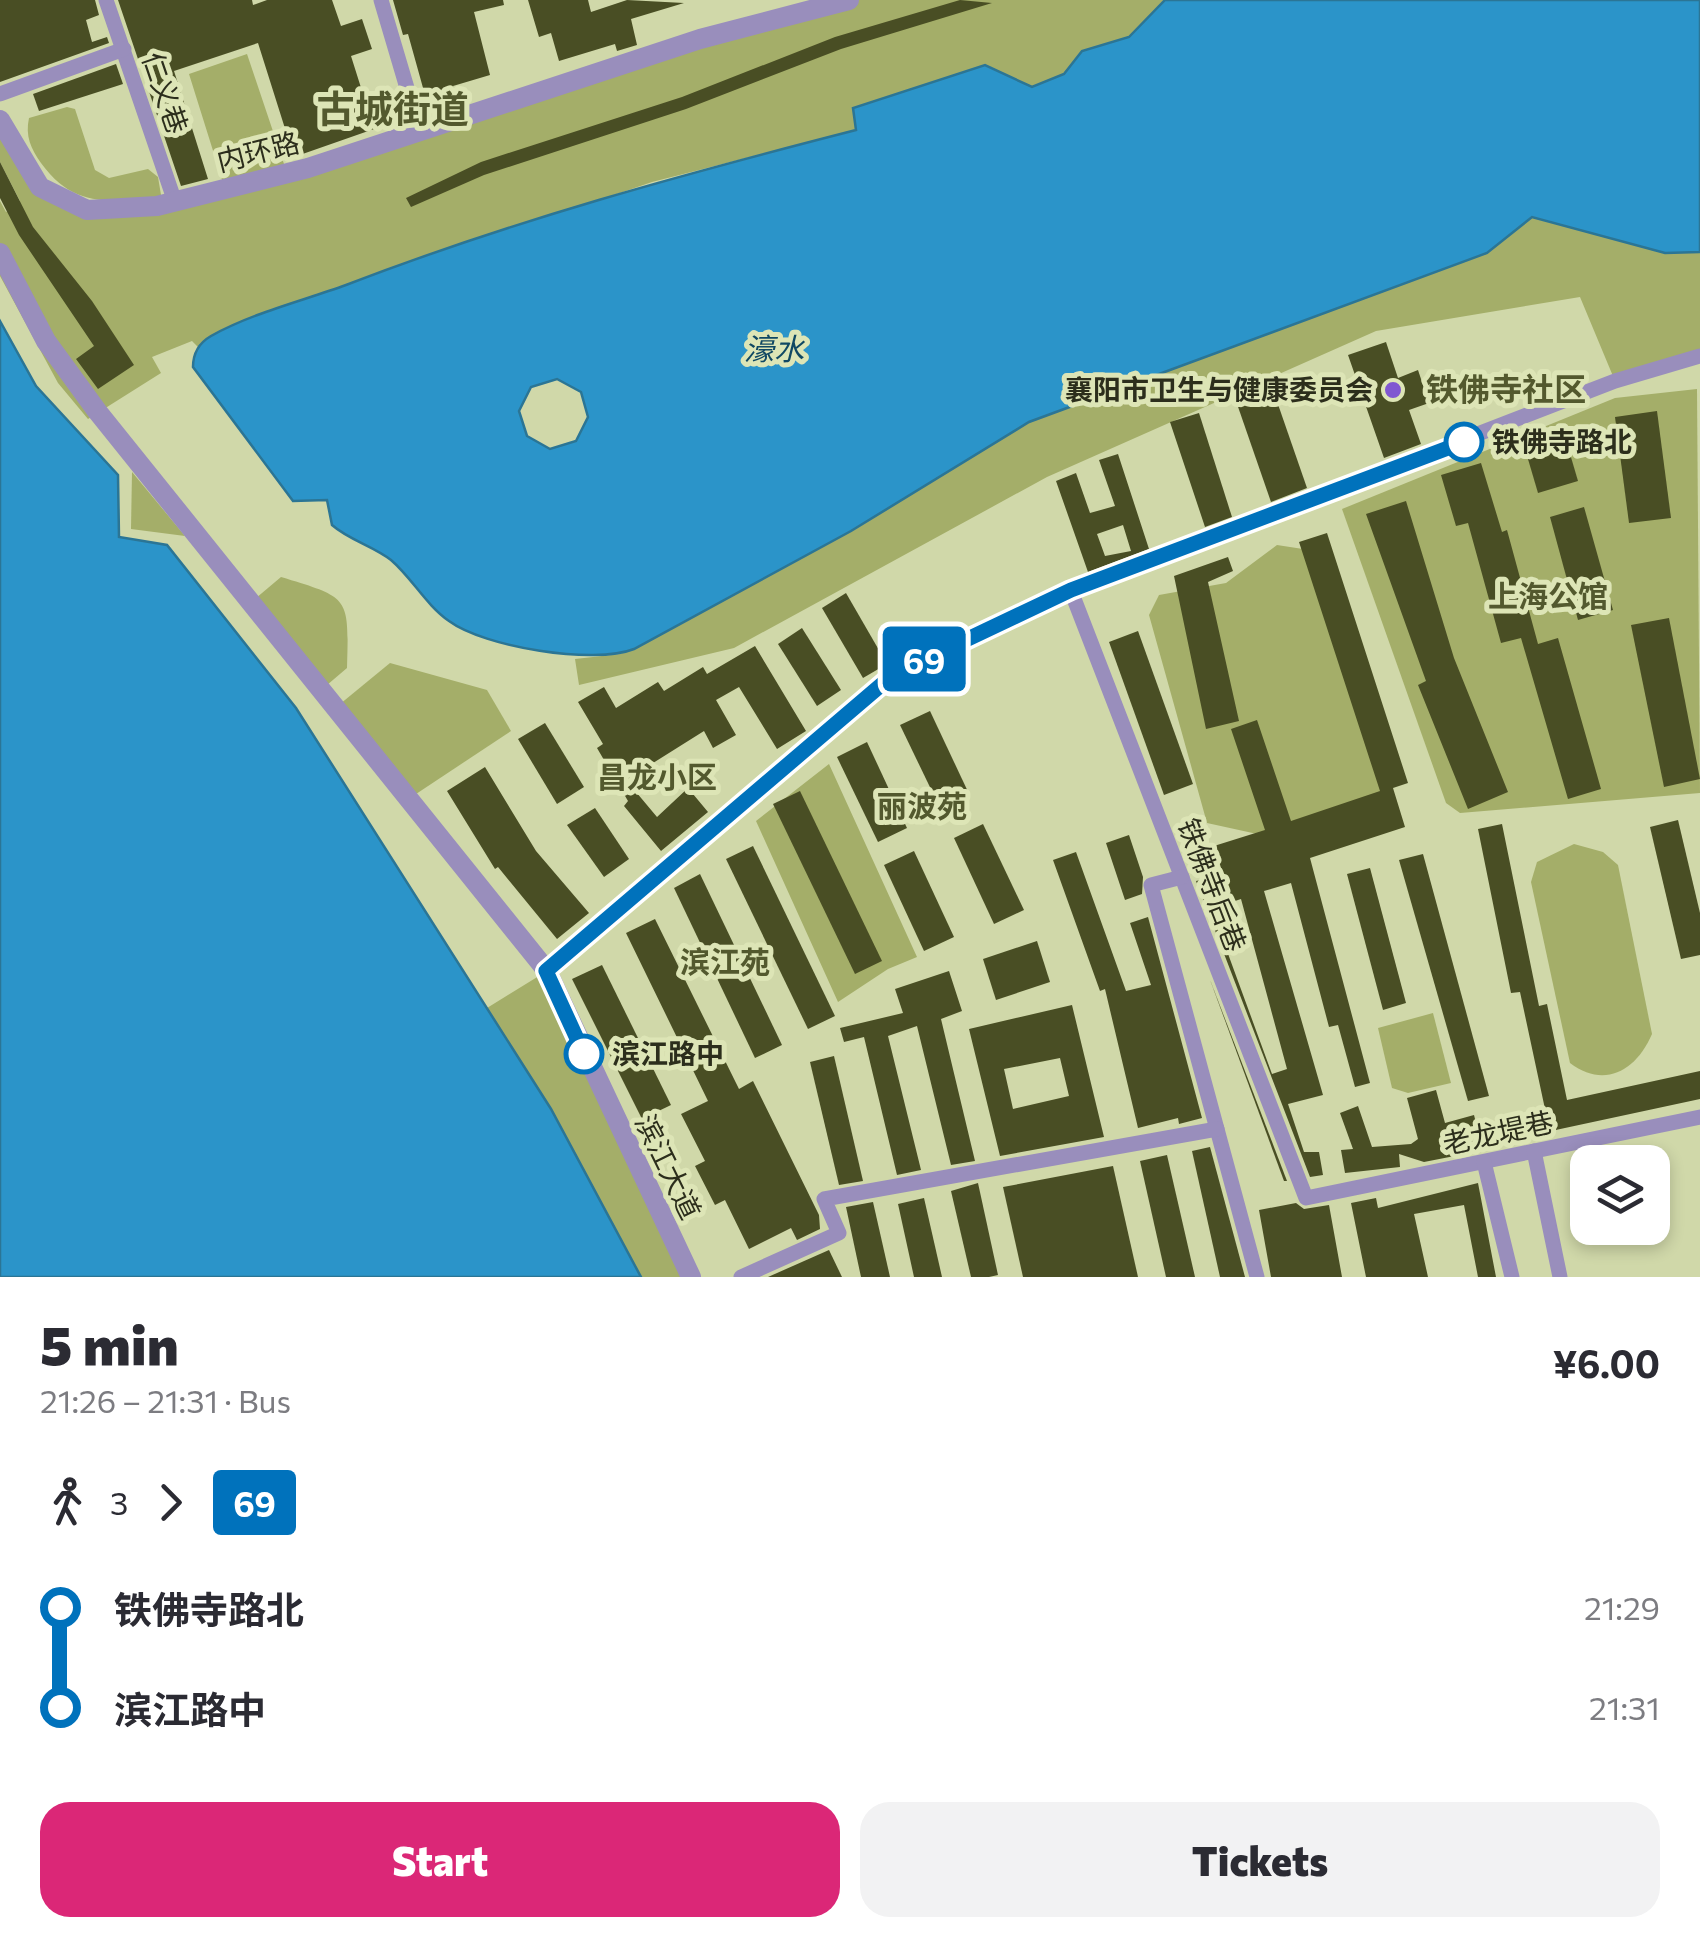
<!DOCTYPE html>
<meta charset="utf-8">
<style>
:root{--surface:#fff;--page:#f2f2f3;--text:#2b2b33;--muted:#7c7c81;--accent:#db2777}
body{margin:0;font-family:Commissioner,"Noto Sans SC",sans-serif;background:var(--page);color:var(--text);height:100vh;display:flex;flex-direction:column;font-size:38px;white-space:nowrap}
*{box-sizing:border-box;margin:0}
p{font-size:32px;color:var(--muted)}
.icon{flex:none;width:55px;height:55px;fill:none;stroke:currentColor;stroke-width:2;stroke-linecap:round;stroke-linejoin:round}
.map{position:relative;height:1277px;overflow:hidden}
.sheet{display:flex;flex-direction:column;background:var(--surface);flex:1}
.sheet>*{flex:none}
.badge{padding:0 20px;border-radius:8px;font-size:35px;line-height:65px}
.fabs{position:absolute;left:1570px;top:1145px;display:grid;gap:20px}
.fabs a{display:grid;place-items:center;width:100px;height:100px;border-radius:20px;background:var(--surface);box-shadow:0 5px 15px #0003;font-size:50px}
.map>.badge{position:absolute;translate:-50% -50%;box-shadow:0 0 0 5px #fff}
.legs{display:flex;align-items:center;gap:15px;height:110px;padding:0 40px;font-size:32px}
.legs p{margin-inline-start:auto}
.headline{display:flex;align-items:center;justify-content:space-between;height:170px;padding:0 40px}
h1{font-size:55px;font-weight:800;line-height:75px}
.action{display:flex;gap:20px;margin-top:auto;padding:20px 40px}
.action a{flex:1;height:115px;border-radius:30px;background:var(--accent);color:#fff;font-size:40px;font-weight:800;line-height:115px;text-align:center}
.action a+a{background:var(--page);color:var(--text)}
ul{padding:0 40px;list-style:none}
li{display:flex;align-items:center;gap:35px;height:100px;font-size:38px}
li i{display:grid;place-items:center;width:15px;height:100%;margin:0 12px;background:currentColor}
li i::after{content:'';width:25px;height:25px;margin:-12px;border:8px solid;border-radius:50%;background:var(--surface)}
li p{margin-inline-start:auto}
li:first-child i{background:linear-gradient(#0000 50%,currentColor 0)}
li:last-child i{background:linear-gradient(currentColor 50%,#0000 0)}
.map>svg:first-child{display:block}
.green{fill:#a4ae69}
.water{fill:#2b94c9;stroke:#2b7595;stroke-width:2.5;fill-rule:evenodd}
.building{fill:#494e24;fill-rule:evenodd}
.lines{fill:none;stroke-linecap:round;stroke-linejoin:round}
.minor{stroke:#998ebc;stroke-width:15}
.tertiary{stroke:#998ebc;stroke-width:20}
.line-1-casing{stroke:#fff;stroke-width:22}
.line-1{stroke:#0072bc;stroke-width:15}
.poi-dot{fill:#8057d1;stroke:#dde5b6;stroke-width:4}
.stop-1-dot{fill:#fff;stroke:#0072bc;stroke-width:5}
.labels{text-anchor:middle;stroke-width:10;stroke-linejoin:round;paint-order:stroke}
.street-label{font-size:28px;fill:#2c2e1c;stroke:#dde5b6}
.poi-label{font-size:28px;font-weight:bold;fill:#2c2e1c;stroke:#dde5b6;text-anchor:end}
.stop-label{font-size:28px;font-weight:bold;fill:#2c2e1c;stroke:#dde5b6;text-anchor:start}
.water-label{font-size:30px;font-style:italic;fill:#104863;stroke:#dde5b6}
.neighbourhood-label{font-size:30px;font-weight:bold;fill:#53592e;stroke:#dde5b6}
.quarter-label{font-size:32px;font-weight:bold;fill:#53592e;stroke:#dde5b6}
.district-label{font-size:38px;font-weight:bold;fill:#53592e;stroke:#dde5b6}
</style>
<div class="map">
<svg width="1700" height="1277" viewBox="0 0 1700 1277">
<rect width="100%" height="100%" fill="#d0d8a9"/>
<g class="green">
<path d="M849,0h316l-36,37 -47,14 -18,23 -33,13 -46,-22 -128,65 -205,52 -384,131 -58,24 -12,10 -6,-6 -40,16 9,16 -73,46 -30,-36 -58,-107v-75l6,11 14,-11 -20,-39v-42l40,67 47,23 138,-21 -36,-115 58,-20 40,119z"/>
<path d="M67,107l8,2 20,61 14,8 39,-9 10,8 3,18 -6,5c-50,1 -82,7 -114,-37 -10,-14 -16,-27 -12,-45z"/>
<path d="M1532,217l133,36 35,-1v104l-85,25 -35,-84 -204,34 -329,146 -313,171 -155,37 -4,-26 45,-5 231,-123 178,-109 457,-169z"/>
<path d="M1697,389l3,404 -240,20 -14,-10 -104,-294 273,-111z"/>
<path d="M132,472l53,64 -54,-7z"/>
<path d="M1277,545l39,6 69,214 -8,41 -101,32 -69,-15 -58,-208 10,-20 67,-12z"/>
<path d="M281,577c69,21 68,19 66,91l-27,23 -70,-88z"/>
<path d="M390,663l97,27 24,41 -104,69 -73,-91z"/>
<path d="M829,764l88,193 -29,12 -50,33 -82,-181z"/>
<path d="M1574,844l29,8 15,13 34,169c-16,37 -48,55 -82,29l-39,-181 6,-20z"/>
<path d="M547,971l144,306h-50l-90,-168 -64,-101z"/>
<path d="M1433,1013l18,70 -43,10 -16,-5 -14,-60z"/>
</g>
<g class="water">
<path d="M1165,0h535v252l-35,1 -133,-36 -45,36 -458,169 -178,109 -217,118c-40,16 -150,-2 -185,-28 -23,-16 -37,-43 -58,-61 -18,-14 -42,-20 -59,-35l-5,-25 -34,1 -100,-134c0,-14 6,-24 18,-31 41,-23 91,-35 135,-51 166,-64 338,-111 510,-155l-3,-22 132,-43 47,22 32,-13 18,-23 47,-14zM557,379l24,13 7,25 -12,24 -26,8 -23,-13 -8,-25 12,-24z"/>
<path d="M0,321l36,65 82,89 1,62 48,8 129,163 255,401 90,168h-641z"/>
</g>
<g class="building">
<path d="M0,0h95l4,15 -13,5 6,22 15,-5 2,6 -109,39z"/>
<path d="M118,0h134l1,5 14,-5h65l9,26 21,-7 10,30 -21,7 23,73 -80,28 -36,-114 -84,28 34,108 -27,7z"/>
<path d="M393,0h110l1,5 -30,7 16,63 -37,11 6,18 -29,9 -22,-79 -5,1z"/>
<path d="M528,0h60l3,12 36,-12 57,3 -53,16 6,26 -20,6 -2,-7 -56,17 -8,-28 -12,4z"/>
<path d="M960,0l32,3 -151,46 -155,60 -202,66 -73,32 -5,-9 75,-36 201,-65 153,-60z"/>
<path d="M116,64l7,20 -84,27 -6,-17z"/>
<path d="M0,162l33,65 59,74 42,64 -36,24 -22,-30 18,-13 -75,-111 -19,-37z"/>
<path d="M1386,342l12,36 20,-8 11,33 -20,7 12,34 -37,14 -36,-103z"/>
<path d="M1272,387l35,101 -36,14 -35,-101z"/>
<path d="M1657,411l14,107 -42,5 -14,-106z"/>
<path d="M1199,413l33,104 -27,10 -35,-105z"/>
<path d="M1563,430l15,51 -40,12 -15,-51z"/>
<path d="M1118,454l31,95 -61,23 -32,-91 20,-8 14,40 25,-7 -16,-46zM1123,525l8,26 -26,5 -8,-22z"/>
<path d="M1481,463l21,69 5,-2 31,114 20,-6 43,151 -33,10 -47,-161 -20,5 -33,-120 -12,3 -15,-51z"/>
<path d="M1406,501l48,157 54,134 -40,17 -50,-124 8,-4 -60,-167z"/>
<path d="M1584,507l29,103 -35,10 -28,-103z"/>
<path d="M1327,533l81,250 -15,5 12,39 -95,31 60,225 -15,4 -17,-62 -9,2 -38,-144 -27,8 59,204 -35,9 16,48h15l4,23 -13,2 -114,-296 5,-1 71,194 15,-5 -46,-170 -9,3 -18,-56 51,-16 -34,-101 26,-9 34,101 89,-30 -81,-249z"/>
<path d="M1228,557l5,14 -25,11 31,139 -33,8 -32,-153z"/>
<path d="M846,593l41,71 -24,14 -41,-70z"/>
<path d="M1669,618l31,161 -36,8 -33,-162z"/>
<path d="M802,628l39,62 -24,16 -39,-62z"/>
<path d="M1138,631l55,153 -29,11 -55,-153z"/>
<path d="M755,646l51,85 -29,18 -38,-62 -23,13 20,35 -23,13 -9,-17 -78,49 31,37 31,-29 20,24 -47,39 -37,-45 4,-5 -31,-53 6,-4 -25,-42 26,-15 12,21 42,-26 6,9 39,-24 4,7z"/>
<path d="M930,711l40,85 -29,14 -41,-85z"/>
<path d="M545,723l39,64 -27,17 -39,-65z"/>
<path d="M867,742l40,86 -29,14 -41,-85z"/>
<path d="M485,767l51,84 53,62 -32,26 -59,-72 -3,2 -48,-78z"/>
<path d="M800,791l82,170 -27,13 -82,-170z"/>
<path d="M595,808l34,51 -25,18 -37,-52z"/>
<path d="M1678,820l22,93v42l-19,4 -31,-132z"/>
<path d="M983,824l41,86 -30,14 -40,-86z"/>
<path d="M1502,824l37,182 8,-2 20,96 133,-29v28l-163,35 -5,-22 13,-3 -25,-117 -9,1 -33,-164z"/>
<path d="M1129,835l14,42 -1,17 -17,6 -19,-57z"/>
<path d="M753,846l82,170 -27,13 -82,-170z"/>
<path d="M914,851l40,86 -30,14 -40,-86z"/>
<path d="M1076,852l50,139 25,-6 -21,-62 18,-6 54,201 -23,6 -1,-6 -40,10 -33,-139 -5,2 -47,-131z"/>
<path d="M1423,854l66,242 -21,5 -69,-241z"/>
<path d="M1370,868l36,135 -23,7 -36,-136z"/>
<path d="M700,874l82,171 -27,13 -81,-170z"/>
<path d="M655,919l84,170 14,-8 66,134 1,14 -23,11 -6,-12 -42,21 -24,-49 -10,5 -20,-39 10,-5 -24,-47 27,-13 -82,-168z"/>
<path d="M1037,941l13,41 -54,18 -13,-41z"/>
<path d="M602,965l69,140 -29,14 -70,-140z"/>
<path d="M949,971l13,40 -21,8 34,142 -24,4 -34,-139 -29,10 33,134 -24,5 -33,-138 -20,5 -4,-14 63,-15 -8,-24z"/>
<path d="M1209,977l78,204h-3z"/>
<path d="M1072,1005l32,132 -104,19 -31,-127zM1060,1058l9,38 -56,13 -9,-40z"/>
<path d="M834,1056l29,125 -24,4 -29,-123z"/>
<path d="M1436,1090l9,33 29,-8 4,16 -8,2 5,19 -51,10 -25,-8 1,13 -55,6 -4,-23 12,-1 -13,-36 18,-7 14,41 39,-3 7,-5 -11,-41z"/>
<path d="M1210,1147l35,130h-25l-28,-126z"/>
<path d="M1167,1155l28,122h-29l-26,-116z"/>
<path d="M1113,1166l25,111h-115l-20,-90z"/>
<path d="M978,1183l20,92 -9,2h-18l-20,-86z"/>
<path d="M1478,1183l18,94h-18l-14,-72 -50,9 14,63h-62l-15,-74 25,-5 2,10z"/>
<path d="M924,1198l18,79h-28l-16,-73z"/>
<path d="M873,1202l17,75h-29l-15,-70z"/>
<path d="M1296,1203l8,6 25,-4 13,72h-71l-12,-67z"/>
<path d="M829,1250l13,27h-74z"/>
</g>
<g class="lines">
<g class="minor">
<path d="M106,0l69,202"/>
<path d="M381,0l39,132"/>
<path d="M0,94l124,-45"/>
<path d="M1071,591l235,607 394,-81"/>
<path d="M1182,877l-31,8 106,392"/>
<path d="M547,971l347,-297 177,-83 544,-210 85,-25"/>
<path d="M1534,1151l26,126"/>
<path d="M1484,1162l28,115"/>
<path d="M741,1277l98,-44 -15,-34 393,-70"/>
</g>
<g class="tertiary">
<path d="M0,120l40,67 47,23 70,-4 151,-38 392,-129 149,-39"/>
<path d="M0,253l46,88 51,70 450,560 144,306"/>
</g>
</g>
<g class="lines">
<g class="line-1-casing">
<path id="line-1" d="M584,1054l-38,-83 348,-297 177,-84 393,-148"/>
</g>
<use href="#line-1" class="line-1"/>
</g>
<circle class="poi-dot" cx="1393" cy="390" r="10"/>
<g class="stop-1-dot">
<circle cx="1464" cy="442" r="18"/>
<circle cx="584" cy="1054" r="18"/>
</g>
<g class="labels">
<g class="street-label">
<text transform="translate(165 93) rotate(71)" y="10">仁义巷</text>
<text transform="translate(258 152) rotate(-14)" y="10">内环路</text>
<text transform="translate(1212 885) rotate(69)" y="10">铁佛寺后巷</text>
<text transform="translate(1498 1133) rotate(-12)" y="10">老龙堤巷</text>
<text transform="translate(668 1167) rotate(64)" y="10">滨江大道</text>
</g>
<g class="poi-label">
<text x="1373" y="400">襄阳市卫生与健康委员会</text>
</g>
<g class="stop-label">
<text x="1492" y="452">铁佛寺路北</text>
<text x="612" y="1064">滨江路中</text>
</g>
<g class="water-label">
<text x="774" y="360">濠水</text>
</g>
<g class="neighbourhood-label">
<text x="1548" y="607">上海公馆</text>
<text x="657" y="788">昌龙小区</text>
<text x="922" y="817">丽波苑</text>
<text x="725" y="973">滨江苑</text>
</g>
<g class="quarter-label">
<text x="1506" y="401">铁佛寺社区</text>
</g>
<g class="district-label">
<text x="393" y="123">古城街道</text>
</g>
</g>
</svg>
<div class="fabs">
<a><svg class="icon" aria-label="layers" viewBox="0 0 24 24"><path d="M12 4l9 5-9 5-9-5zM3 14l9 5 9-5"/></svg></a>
</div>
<b class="badge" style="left:924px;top:659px;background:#0072bc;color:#fff">69</b>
</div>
<section class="sheet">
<div class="headline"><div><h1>5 min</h1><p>21:26 – 21:31 · Bus</p></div><b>¥6.00</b></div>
<div class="legs"><svg class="icon" aria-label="walk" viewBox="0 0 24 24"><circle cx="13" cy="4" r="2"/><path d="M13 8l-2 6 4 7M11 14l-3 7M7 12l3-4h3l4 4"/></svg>3<svg class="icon" aria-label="forward" viewBox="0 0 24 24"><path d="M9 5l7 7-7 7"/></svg><b class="badge" style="background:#0072bc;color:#fff">69</b></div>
<ul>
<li><i style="color:#0072bc"></i><b>铁佛寺路北</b><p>21:29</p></li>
<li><i style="color:#0072bc"></i><b>滨江路中</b><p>21:31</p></li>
</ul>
<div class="action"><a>Start</a><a>Tickets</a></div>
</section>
